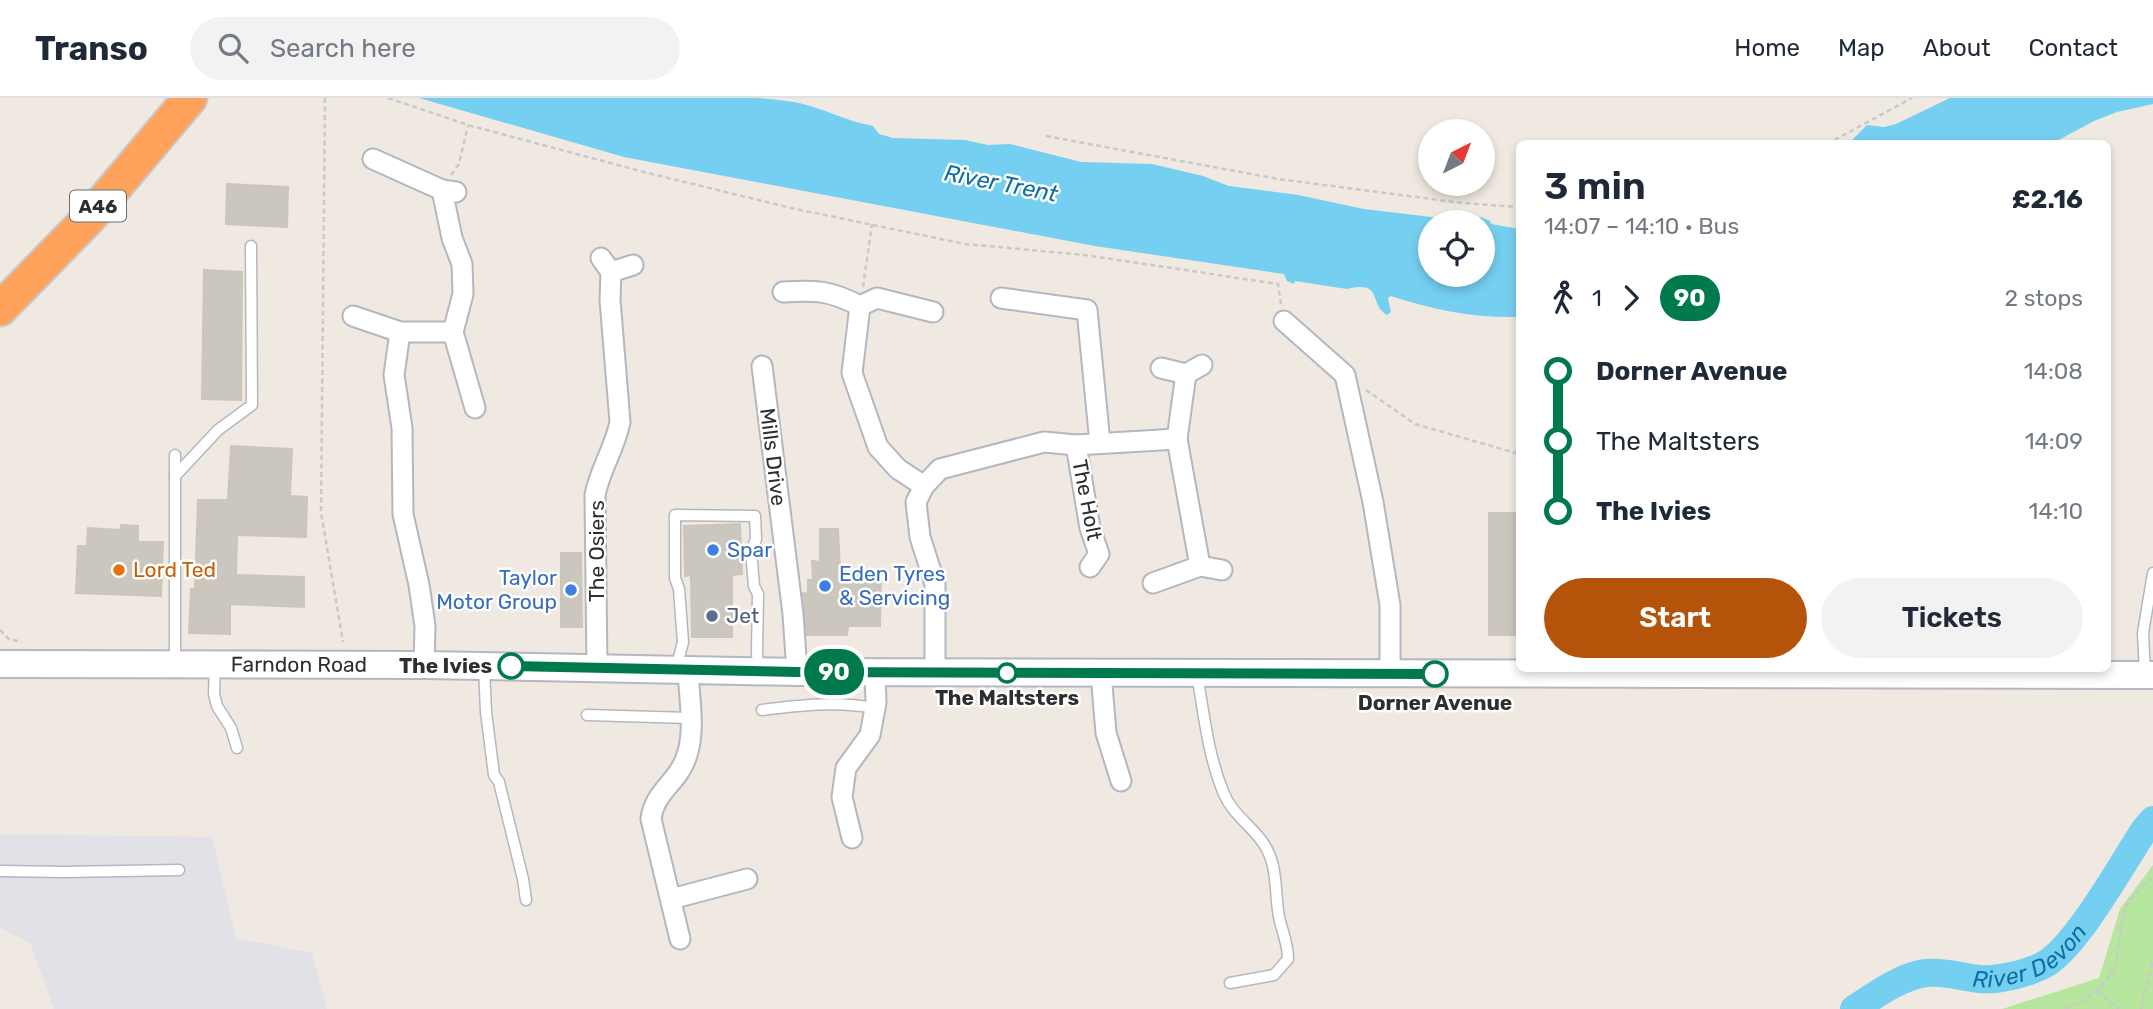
<!DOCTYPE html>
<meta charset="utf-8">
<style>
:root{--surface:#fff;--page:#f2f2f3;--text:#1f2937;--muted:#747a83;--line:#e0e1e3;--accent:#b45309}
body{margin:0;font-family:Rubik,sans-serif;background:var(--page);color:var(--text);height:100vh;display:flex;flex-direction:column;font-size:26px;white-space:nowrap}
*{box-sizing:border-box;margin:0}
p{font-size:23px;color:var(--muted)}
.icon{flex:none;width:38px;height:38px;fill:none;stroke:currentColor;stroke-width:2;stroke-linecap:round;stroke-linejoin:round}
.map{position:relative;flex:1;overflow:hidden}
.panel{position:absolute;left:1516px;top:42px;width:595px;height:532px;display:flex;flex-direction:column;background:var(--surface);border-radius:10px;box-shadow:0 4px 10px #0003}
.panel>*{flex:none}
.badge{padding:0 14px;border-radius:23px;font-size:24px;line-height:46px}
.needle{width:46px;rotate:42deg}
.fabs{position:absolute;left:1418px;top:21px;display:grid;gap:14px}
.fabs a{display:grid;place-items:center;width:77px;height:77px;border-radius:50%;background:var(--surface);box-shadow:0 4px 10px #0003;font-size:35px}
.map>.badge{position:absolute;translate:-50% -50%;box-shadow:0 0 0 4px #fff}
.legs{display:flex;align-items:center;gap:10px;height:77px;padding:0 28px;font-size:23px}
.legs p{margin-inline-start:auto}
.summary{display:flex;align-items:center;justify-content:space-between;height:119px;padding:0 28px}
h1{font-size:38px;font-weight:600;line-height:52px}
.primary-button{display:flex;gap:14px;margin-top:auto;padding:14px 28px}
.primary-button a{flex:1;height:80px;border-radius:42px;background:var(--accent);color:#fff;font-size:28px;font-weight:600;line-height:80px;text-align:center}
.primary-button a+a{background:var(--page);color:var(--text)}
ul{padding:0 28px;list-style:none}
li{display:flex;align-items:center;gap:24px;height:70px;font-size:26px}
li i{display:grid;place-items:center;width:10px;height:100%;margin:0 9px;background:currentColor}
li i::after{content:'';width:18px;height:18px;margin:-9px;border:5px solid;border-radius:50%;background:var(--surface)}
li p{margin-inline-start:auto}
li:first-child i{background:linear-gradient(#0000 50%,currentColor 0)}
li:last-child i{background:linear-gradient(currentColor 50%,#0000 0)}
header{display:flex;align-items:center;gap:42px;box-sizing:border-box;height:98px;padding:0 35px;background:var(--surface);border-bottom:2px solid var(--line)}
header strong{font-size:33px}
nav{display:flex;gap:38px;margin-inline-start:auto;font-size:24px}
.search{width:490px;height:63px;background:var(--page);display:flex;align-items:center;gap:18px;box-sizing:border-box;padding:0 24px;border-radius:38px;color:var(--muted);font-size:26px}
.map>svg:first-child{display:block}
.industrial{fill:#e3e1e8}
.green{fill:#b6e59e}
.water{fill:#75cff0;fill-rule:evenodd}
.lines{fill:none;stroke-linecap:round;stroke-linejoin:round}
.river{stroke:#75cff0;stroke-width:28}
.building{fill:#cbc7bf;stroke:#cbc5ba;stroke-width:2}
.lane-casing{stroke:#b4b7c1;stroke-width:13}
.street-casing{stroke:#b4b7c1;stroke-width:23}
.secondary-casing{stroke:#b4b7c1;stroke-width:30}
.highway-casing{stroke:#c9c9c9;stroke-width:37}
.path{stroke:#c9c9c9;stroke-width:2.5;stroke-dasharray:5 3.5;stroke-linecap:butt}
.lane{stroke:#fff;stroke-width:10}
.street{stroke:#fff;stroke-width:19}
.secondary{stroke:#fff;stroke-width:26}
.highway{stroke:#ffa35c;stroke-width:33}
.line-1-casing{stroke:#fff;stroke-width:16}
.line-1{stroke:#007a4d;stroke-width:10}
.shop-dot{fill:#3f7fe0;stroke:#fff;stroke-width:2.5}
.food-dot{fill:#e8710a;stroke:#fff;stroke-width:2.5}
.service-dot{fill:#5c6f8a;stroke:#fff;stroke-width:2.5}
.stop-1-dot{fill:#fff;stroke:#007a4d;stroke-width:3.5}
.labels{text-anchor:middle;stroke-width:5;stroke-linejoin:round;paint-order:stroke}
.shield{fill:#fff;stroke:#6d6d6d;stroke-width:2}
.shield-label{font-size:19px;font-weight:bold;fill:#2e2e2e}
.street-label{font-size:21px;fill:#2e2e2e;stroke:#fff}
.shop-label{font-size:21px;fill:#366cbe;stroke:#fff;text-anchor:start}
.food-label{font-size:21px;fill:#c56008;stroke:#fff;text-anchor:start}
.service-label{font-size:21px;fill:#4e5e75;stroke:#fff;text-anchor:start}
.stop-label{font-size:21px;font-weight:bold;fill:#2e2e2e;stroke:#fff}
.water-label{font-size:23px;font-style:italic;fill:#0d6fa3;stroke:#fff}
</style>
<header>
<strong>Transo</strong>
<div class="search"><svg class="icon" aria-label="search" viewBox="0 0 24 24"><circle cx="10" cy="10" r="6"/><path d="M15 15l6 6"/></svg>Search here</div>
<nav><a>Home</a><a>Map</a><a>About</a><a>Contact</a></nav>
</header>
<div class="map">
<svg width="2153" height="911" viewBox="0 0 2153 911">
<rect width="100%" height="100%" fill="#efe9e1"/>
<path class="industrial" d="M0,736l212,3 24,101 76,15 15,56h-273l-24,-66 -30,-15z"/>
<path class="green" d="M2153,767v144h-151l97,-31 21,-69z"/>
<g class="water">
<path d="M419,0h336c15,1 30,2 44,5 26,6 47,18 74,23l6,8 14,4 72,2 23,5 22,-1 71,18 71,2 51,12 26,10 69,9 66,14 76,9 18,-5 15,4h8l9,4 1,3 28,5v88c-45,1 -86,-7 -128,-21l-3,2 3,14 -4,3c-19,-11 -3,-35 -40,-26l-52,-8 -1,3 -7,-3 -3,-7 -189,-28 -471,-89zM1430,124h52v53h-52z"/>
<path d="M1950,0h203v6l-36,8 -23,9 -41,22h-204l18,-18 17,2 12,-3z"/>
</g>
<g class="lines">
<path class="river" id="s1" d="M1854,911c20,-13 47,-33 72,-36 18,-2 36,4 53,6 18,2 52,-6 68,-16 32,-21 75,-99 98,-134l8,-9"/>
</g>
<g class="building">
<path d="M227,86l61,3 -1,40 -61,-3z"/>
<path d="M204,172l38,2 -1,128 -39,-1z"/>
<path d="M231,348l61,3 -2,47 17,1 -1,40 -69,-2 -1,40 68,2v30l-74,-3v30l-41,-1 2,-44h4l3,-89h30z"/>
<rect x="1489" y="415" width="30" height="122"/>
<path d="M740,426l2,50 -10,1v62h-40l-1,-62 -6,1 -1,-50z"/>
<path d="M121,427l17,1v16h25l-2,54 -85,-3 2,-47h9l1,-18 33,2z"/>
<path d="M820,431h18l2,41h41l-1,56h-32l-1,9h-40l-4,-42 5,1v-14h5l-1,-19 8,1z"/>
<path d="M561,455h20l1,74h-21z"/>
</g>
<g class="lines">
<g class="lane-casing">
<g id="lane">
<path d="M175,378l43,-46 34,-25 -1,-159"/>
<path d="M175,566v-209"/>
<path d="M215,567l-1,29 3,12 14,22 6,20"/>
<path d="M484,569l2,45 8,63 5,7 24,97 3,21"/>
<path d="M676,571l7,-27 -4,-53 -4,-11v-63l80,1 1,23 -5,12 3,35 4,8 -1,58 1,16"/>
<path d="M1197,576c7,40 11,82 27,120 8,19 25,30 37,46 18,23 13,50 18,77 3,14 9,26 9,42l-14,16 -44,8"/>
<path d="M2145,576l-2,-41 10,-60"/>
<path d="M762,612c38,-5 75,-9 113,-2"/>
<path d="M587,617l103,3"/>
<path d="M0,773l64,1 115,-2"/>
</g>
</g>
<g class="street-casing">
<g id="street">
<path d="M373,61l69,31"/>
<path d="M611,174l22,-7"/>
<path d="M783,194c33,-2 46,-2 77,14l-8,67 26,74 20,22 26,17"/>
<path d="M1001,200l86,12 13,133"/>
<path d="M860,208l17,-8 56,14"/>
<path d="M353,218l47,16h53l10,-38 -1,-30 -10,-26 -10,-48 14,2"/>
<path d="M1284,223l61,54 28,127 17,103v69"/>
<path d="M400,234l-6,43 8,53 1,86 16,71 6,41 -1,39"/>
<path d="M453,234l22,76"/>
<path d="M1202,267l-16,9 -9,65 23,127 22,4"/>
<path d="M762,268l31,248 4,58"/>
<path d="M1161,270l25,6"/>
<path d="M1076,347l14,83 9,26 -9,13"/>
<path d="M1153,485l47,-17"/>
<path d="M597,570l-2,-173c5,-26 20,-47 25,-73l-10,-122 1,-28 -10,-14"/>
<path d="M935,574v-88l-15,-47 -4,-35 8,-16 16,-17 104,-27 32,3 101,-6"/>
<path d="M1101,575l5,60 15,48"/>
<path d="M852,740l-10,-41 4,-29 24,-33 6,-32 -1,-31"/>
<path d="M671,801l76,-20"/>
<path d="M680,841l-29,-120c3,-27 27,-37 35,-61 10,-27 3,-60 2,-88"/>
</g>
</g>
<g class="secondary-casing">
<g id="secondary">
<path id="s2" d="M0,566l424,1 373,7 1356,3"/>
</g>
</g>
<g class="highway-casing">
<path id="highway" d="M0,211l89,-91 101,-120"/>
</g>
<g class="path">
<path d="M325,0l-4,414 22,130"/>
<path d="M388,0l80,27 172,46 151,37 174,36 120,11 193,29 3,20"/>
<path d="M1046,38l232,43 184,24 57,4"/>
<path d="M1827,46l85,-46"/>
<path d="M451,77l8,-11 9,-39"/>
<path d="M863,189l9,-63"/>
<path d="M1366,292l49,34 104,30"/>
<path d="M0,532l9,9 13,3"/>
<path d="M2097,893l22,18"/>
<path d="M2065,911c38,-17 51,-31 55,-73 1,-13 3,-25 10,-36 5,-8 16,-16 23,-23"/>
<path d="M2141,911l12,-50"/>
</g>
<use href="#lane" class="lane"/>
<use href="#street" class="street"/>
<use href="#secondary" class="secondary"/>
<use href="#highway" class="highway"/>
</g>
<g class="lines">
<g class="line-1-casing">
<path id="line-1" d="M511,568l286,6 638,2"/>
</g>
<use href="#line-1" class="line-1"/>
</g>
<g class="shop-dot">
<circle cx="713" cy="452" r="7"/>
<circle cx="825" cy="488" r="7"/>
<circle cx="571" cy="492" r="7"/>
</g>
<circle class="food-dot" cx="119" cy="472" r="7"/>
<circle class="service-dot" cx="712" cy="518" r="7"/>
<g class="stop-1-dot">
<circle cx="511" cy="568" r="12"/>
<circle cx="1007" cy="575" r="9"/>
<circle cx="1435" cy="576" r="12"/>
</g>
<g class="labels">
<rect class="shield" x="70" y="92.5" width="56" height="31" rx="5"/>
<g class="shield-label">
<text x="98" y="115">A46</text>
</g>
<g class="street-label">
<text transform="translate(773 359) rotate(83)" y="7">Mills Drive</text>
<text transform="translate(1087 402) rotate(79)" y="7">The Holt</text>
<text transform="translate(597 453) rotate(-90)" y="7">The Osiers</text>
<text dy="7" stroke="none"><textPath href="#s2" startOffset="299">Farndon Road</textPath></text>
</g>
<g class="shop-label">
<text x="727" y="459">Spar</text>
<text x="839" y="483">Eden Tyres<tspan x="839" dy="24">&amp; Servicing</tspan></text>
<text x="557" y="487" text-anchor="end">Taylor<tspan x="557" dy="24">Motor Group</tspan></text>
</g>
<g class="food-label">
<text x="133" y="479">Lord Ted</text>
</g>
<g class="service-label">
<text x="726" y="525">Jet</text>
</g>
<g class="stop-label">
<text x="492" y="575" text-anchor="end">The Ivies</text>
<text x="1007" y="607">The Maltsters</text>
<text x="1435" y="612">Dorner Avenue</text>
</g>
<g class="water-label">
<text transform="translate(1001 85) rotate(11)" y="8">River Trent</text>
<text dy="8" stroke="none"><textPath href="#s1" startOffset="192">River Devon</textPath></text>
</g>
</g>
</svg>
<div class="fabs">
<a><svg class="needle" viewBox="-14 -14 28 28"><path d="M0-13l5 13h-10z" fill="#e53935"/><path d="M0 13l5-13h-10z" fill="#747a83"/></svg></a>
<a><svg class="icon" aria-label="locate" viewBox="0 0 24 24"><circle cx="12" cy="12" r="6"/><path d="M12 2v4M12 18v4M2 12h4M18 12h4"/></svg></a>
</div>
<b class="badge" style="left:834px;top:574px;background:#007a4d;color:#fff">90</b>
<section class="panel">
<div class="summary"><div><h1>3 min</h1><p>14:07 – 14:10 · Bus</p></div><b>£2.16</b></div>
<div class="legs"><svg class="icon" aria-label="walk" viewBox="0 0 24 24"><circle cx="13" cy="4" r="2"/><path d="M13 8l-2 6 4 7M11 14l-3 7M7 12l3-4h3l4 4"/></svg>1<svg class="icon" aria-label="forward" viewBox="0 0 24 24"><path d="M9 5l7 7-7 7"/></svg><b class="badge" style="background:#007a4d;color:#fff">90</b><p>2 stops</p></div>
<ul>
<li><i style="color:#007a4d"></i><b>Dorner Avenue</b><p>14:08</p></li>
<li><i style="color:#007a4d"></i><span>The Maltsters</span><p>14:09</p></li>
<li><i style="color:#007a4d"></i><b>The Ivies</b><p>14:10</p></li>
</ul>
<div class="primary-button"><a>Start</a><a>Tickets</a></div>
</section>
</div>
